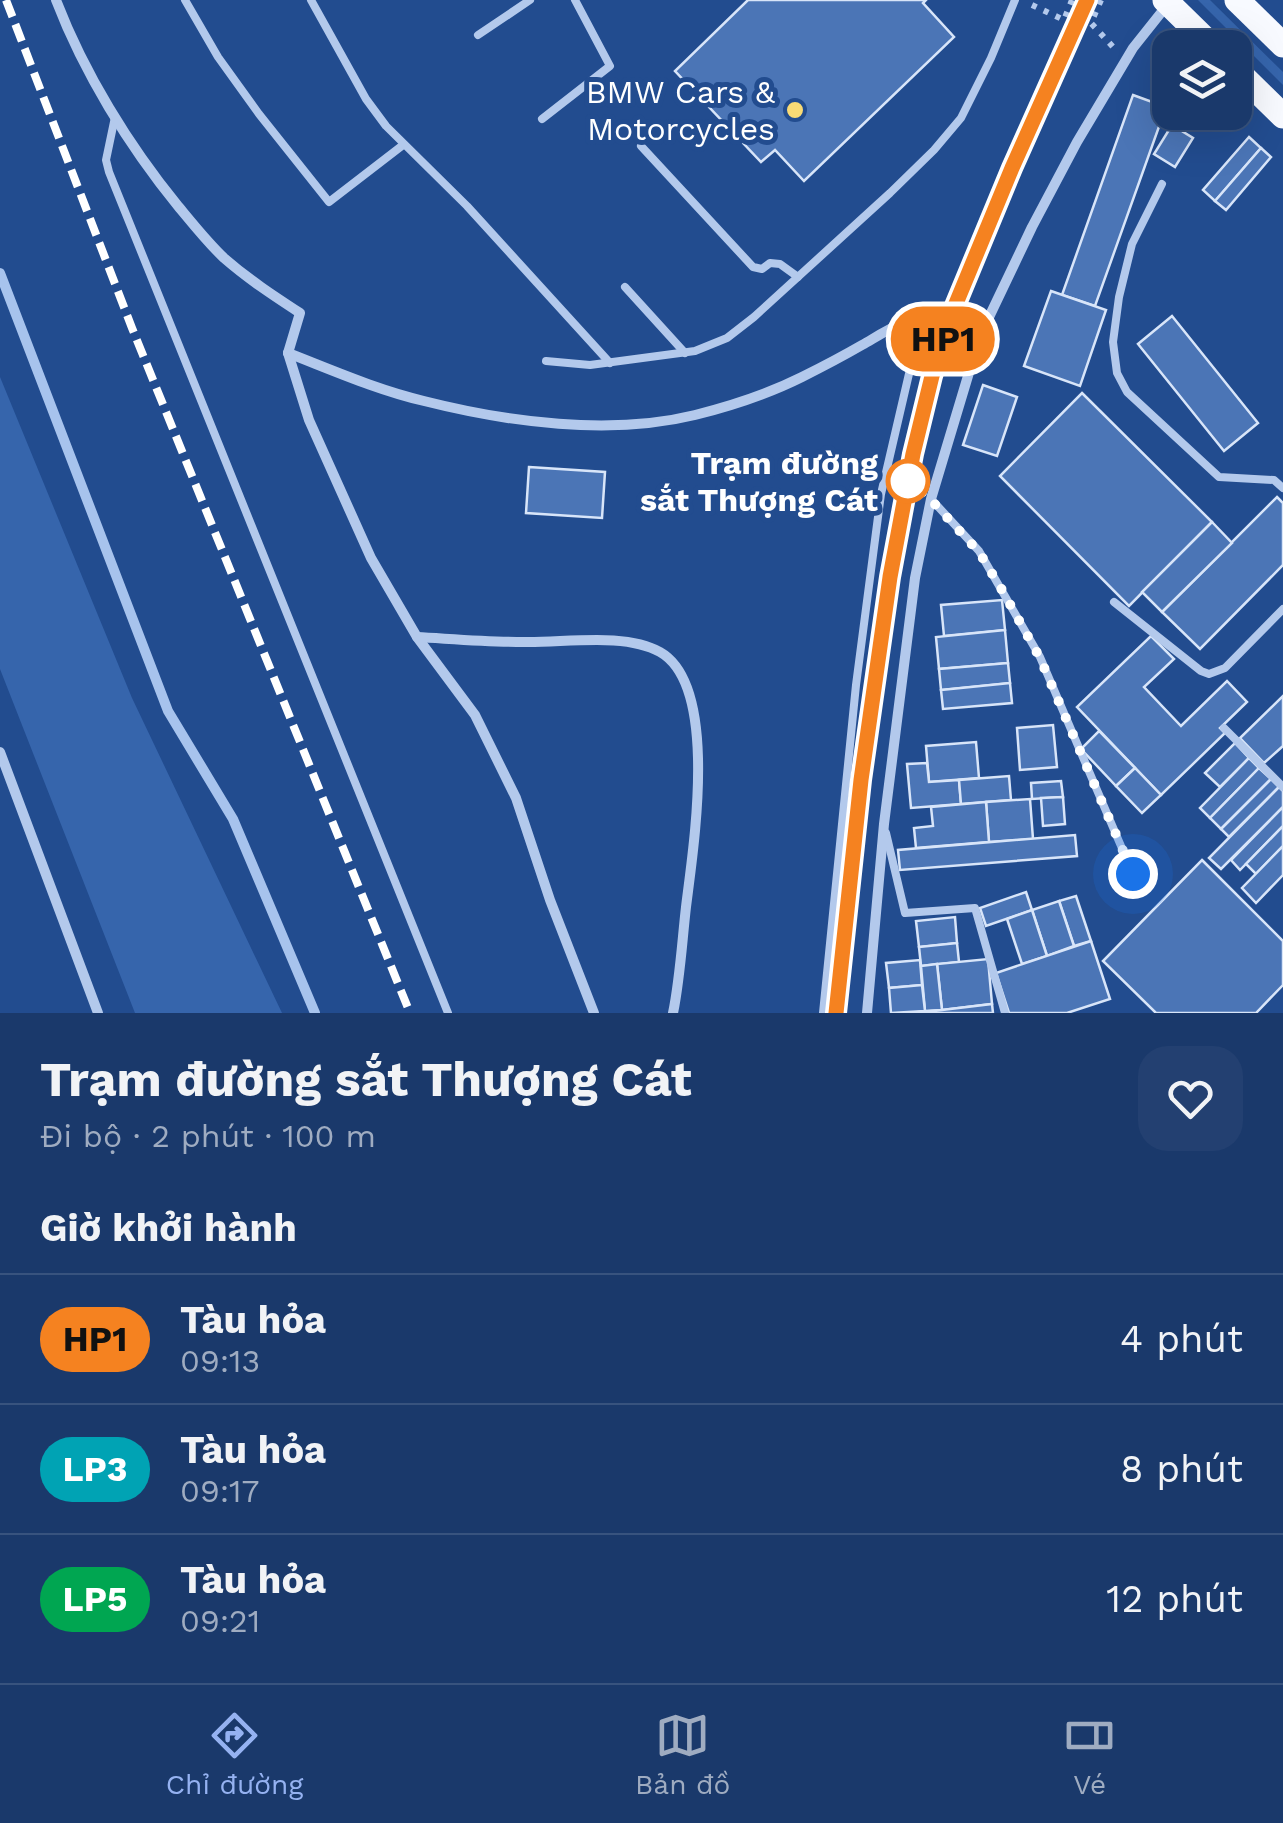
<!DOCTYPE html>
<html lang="vi">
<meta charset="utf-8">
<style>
:root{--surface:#1a396b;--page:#234071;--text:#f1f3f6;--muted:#9facc1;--line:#38537e;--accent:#95b2f1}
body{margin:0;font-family:"Work Sans",sans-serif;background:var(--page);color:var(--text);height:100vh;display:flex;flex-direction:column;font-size:38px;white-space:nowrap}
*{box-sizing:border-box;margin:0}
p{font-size:32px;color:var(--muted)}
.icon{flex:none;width:55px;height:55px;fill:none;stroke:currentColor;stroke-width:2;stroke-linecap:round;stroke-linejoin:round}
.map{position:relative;height:1013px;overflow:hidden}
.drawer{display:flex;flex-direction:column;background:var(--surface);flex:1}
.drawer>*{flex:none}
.badge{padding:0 20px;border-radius:32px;font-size:35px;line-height:65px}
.tools{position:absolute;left:1152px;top:30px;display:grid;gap:20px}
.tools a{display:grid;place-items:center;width:100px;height:100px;border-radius:20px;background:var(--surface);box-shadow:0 10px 40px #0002,0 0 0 2px var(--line);font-size:50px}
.you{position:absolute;width:50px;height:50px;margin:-25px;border:8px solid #fff;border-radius:50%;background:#1a73e8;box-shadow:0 0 0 15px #1a73e833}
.map>.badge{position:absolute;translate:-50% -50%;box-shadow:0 0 0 5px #fff}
h2{padding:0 40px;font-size:38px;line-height:90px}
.round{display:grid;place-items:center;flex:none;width:105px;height:105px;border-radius:30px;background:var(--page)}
.head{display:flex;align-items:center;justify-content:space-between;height:170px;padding:0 40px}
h1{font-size:48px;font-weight:700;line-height:75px}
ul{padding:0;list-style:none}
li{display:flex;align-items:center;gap:30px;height:130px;padding:0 40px;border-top:2px solid var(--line)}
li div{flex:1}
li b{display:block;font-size:38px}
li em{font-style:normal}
li .badge{min-width:110px;font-weight:700;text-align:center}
.tab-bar{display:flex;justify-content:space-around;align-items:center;height:140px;border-top:2px solid var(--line);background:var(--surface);font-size:28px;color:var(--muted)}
.tab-bar a{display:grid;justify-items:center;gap:5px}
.tab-bar .current{color:var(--accent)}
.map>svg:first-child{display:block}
.green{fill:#3665ac}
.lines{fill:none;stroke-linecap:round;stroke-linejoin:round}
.stream{stroke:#a7c3ed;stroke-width:10}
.building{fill:#4b75b6;stroke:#d8e5f9;stroke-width:2.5}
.path{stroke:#b3c9ec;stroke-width:6;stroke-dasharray:5 8;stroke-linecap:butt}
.service{stroke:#b3c9ec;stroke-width:8}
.minor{stroke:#b3c9ec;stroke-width:10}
.primary{stroke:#f8faff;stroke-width:25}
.rail{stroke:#fff;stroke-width:8;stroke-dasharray:18 8;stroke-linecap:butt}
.line-casing{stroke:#fff;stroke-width:22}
.line{stroke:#f58220;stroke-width:15}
.walk{stroke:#fff;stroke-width:10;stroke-dasharray:0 18}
.poi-dot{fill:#f8da75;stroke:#224c8f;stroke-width:4}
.stop-dot{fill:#fff;stroke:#f58220;stroke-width:5}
.labels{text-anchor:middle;stroke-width:10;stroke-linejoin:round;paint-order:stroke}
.poi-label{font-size:32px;fill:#fff;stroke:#224c8f;text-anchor:end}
.stop-label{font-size:32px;font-weight:bold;fill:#fff;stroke:#224c8f;text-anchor:end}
</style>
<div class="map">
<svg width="1283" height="1013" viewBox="0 0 1283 1013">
<rect width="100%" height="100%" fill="#224c8f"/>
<g class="green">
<path d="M1198,0h12l73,72v13z"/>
<path d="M0,377l132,321 150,315h-147l-135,-344z"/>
</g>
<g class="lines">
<path class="stream" d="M0,273l168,438 65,108 82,194"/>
</g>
<g class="building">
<path d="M748,0h178l-3,3 31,34 -150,144 -29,-31 -14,12 -86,-91z"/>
<path d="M1133,95l33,12 -71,199 -33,-11z"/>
<path d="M1172,125l21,13 -18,29 -21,-13z"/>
<path d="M1249,137l12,11 -46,53 -12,-11z"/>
<path d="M1261,148l10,9 -45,53 -11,-9z"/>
<path d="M1051,291l55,19 -26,76 -56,-20z"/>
<path d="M1172,316l86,107 -34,28 -86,-107z"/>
<path d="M983,385l34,12 -20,59 -34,-11z"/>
<path d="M1082,393l130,129 -83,84 -129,-130z"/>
<path d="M529,467l76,5 -3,46 -76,-5z"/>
<path d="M1277,497l6,6v62l-83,84 -38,-37z"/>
<path d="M1212,522l20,21 -70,69 -20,-20z"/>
<path d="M1002,600l3,30 -61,6 -3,-31z"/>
<path d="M1005,630l3,33 -69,6 -3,-32z"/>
<path d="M1151,636l23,23 -30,28 37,39 46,-45 20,21 -27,26 5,5 -64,62 -84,-88z"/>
<path d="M1008,663l2,20 -69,7 -2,-21z"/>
<path d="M1010,683l2,20 -69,6 -2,-19z"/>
<path d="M1283,696v50l-19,17 -24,-25z"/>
<path d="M1053,725l4,42 -37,3 -3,-42z"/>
<path d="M1099,731l36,37 -19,18 -35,-37z"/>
<path d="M976,742l3,36 -50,4 -3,-36z"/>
<path d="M1235,743l14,15 -29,29 -15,-14z"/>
<path d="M1249,758l10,10 -49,50 -10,-10z"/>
<path d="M927,763l2,19 30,-2 2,24 -50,4 -4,-44z"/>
<path d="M1135,768l26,27 -19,18 -26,-27z"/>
<path d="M1259,768l12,11 -50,50 -11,-11z"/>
<path d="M1009,776l2,24 -50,4 -2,-24z"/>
<path d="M1271,779l8,8 -50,50 -8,-8z"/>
<path d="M1061,781l2,16 -31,2 -1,-16z"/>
<path d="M1279,787l4,4v16l-62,62 -12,-11z"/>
<path d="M1063,797l2,27 -22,2 -2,-28z"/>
<path d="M1030,799l3,40 -44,3 -3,-40z"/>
<path d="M986,802l3,40 -73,6 -2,-20 19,-2 -2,-19z"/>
<path d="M1283,807v19l-43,44 -9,-10z"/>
<path d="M1283,826v20l-27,28 -10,-10z"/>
<path d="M1075,835l2,21 -177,14 -2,-20z"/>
<path d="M1283,846v29l-27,28 -14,-15z"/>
<path d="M1202,860l81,81v44l-27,28h-100l-53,-52z"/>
<path d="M1026,892l6,18 -46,16 -6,-18z"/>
<path d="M1076,896l15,45 -17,5 -15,-45z"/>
<path d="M1059,901l15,45 -27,10 -15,-46z"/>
<path d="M1032,910l15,46 -25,8 -15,-45z"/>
<path d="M955,917l2,26 -38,4 -3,-26z"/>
<path d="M1091,941l19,58 -43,14h-58l-13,-40z"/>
<path d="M957,943l2,19 -38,4 -2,-19z"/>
<path d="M988,959l4,45 -50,6 -5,-46z"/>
<path d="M920,960l2,25 -33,3 -3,-25z"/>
<path d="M937,964l5,46 -17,1 -4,-45z"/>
<path d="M922,985l3,26 -34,2 -2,-25z"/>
<path d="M992,1004l1,9h-86l35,-3z"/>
</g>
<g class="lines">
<g class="path">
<path d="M1101,0l-10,23 23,25"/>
<path d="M1032,5l32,15 8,-20"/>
</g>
<g class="service">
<path d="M185,0l33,57 41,57 70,88 74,-57"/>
<path d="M311,0l55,99 20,27 81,80 143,157"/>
<path d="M478,35l52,-35"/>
<path d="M115,117l-9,43 3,12 339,841"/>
<path d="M542,119l68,-53 -35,-66"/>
<path d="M641,146l112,121 9,2 8,-6 10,1 18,13"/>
<path d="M1162,184l-30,60 -13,53 -6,45 4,31 10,19 92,85 55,3 9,8"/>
<path d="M625,287l60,66"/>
<path d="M546,361l44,4 105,-14 32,-13 27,-21 136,-124 44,-43 27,-32 30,-60 24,-58"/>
<path d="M931,499l48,52 61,106 93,217"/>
<path d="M1114,602l87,69 8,3 16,-6 58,-59"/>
<path d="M1224,728l59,59"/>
<path d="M886,833l19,80 70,-5 30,105"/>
<path d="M823,1013l33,-328 25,-191 41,-176"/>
</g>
<g class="minor">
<path d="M56,0c28,73 73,146 122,206 15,18 30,37 46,52 24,21 50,38 76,55l-12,40"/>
<path d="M288,353l21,67 62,138 46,79 58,78 41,83 34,102 44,113"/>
<path d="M288,353c44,17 89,37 136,48 83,21 186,35 271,14 36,-9 73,-21 107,-38 20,-10 41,-21 60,-32 23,-13 42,-27 70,-28 19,0 32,9 48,19"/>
<path d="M417,637c36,2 72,5 107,5 40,1 101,-10 136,10 60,34 33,197 26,255 -4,35 -6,72 -13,106"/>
<path d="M0,752l98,261"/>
<path d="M867,1013l17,-189 31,-246 16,-79 49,-163 52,-109 45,-85 56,-94 35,-44"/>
</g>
<g class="primary">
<path d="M1165,0l49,48"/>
<path d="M1237,0l46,45"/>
<path d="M1235,69l48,47"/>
</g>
<g class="rail">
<path d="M6,0l126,328 278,685"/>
<path d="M836,1013l25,-233 29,-203 23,-123 19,-79 18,-57 62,-151 75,-167"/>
</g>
</g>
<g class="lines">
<g class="line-casing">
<path id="line" d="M836,1013l25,-233 29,-203 23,-123 19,-78 18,-58 62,-150 75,-168"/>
</g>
<use href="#line" class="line"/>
<path class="walk" d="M908,481l22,18 49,53 23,38 38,68 93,216"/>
</g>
<circle class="poi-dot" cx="795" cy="110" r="10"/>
<circle class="stop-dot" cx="908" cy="481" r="20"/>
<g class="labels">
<g class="poi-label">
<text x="775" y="103">BMW Cars &amp;<tspan x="775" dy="37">Motorcycles</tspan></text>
</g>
<g class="stop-label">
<text x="878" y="474">Trạm đường<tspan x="878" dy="37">sắt Thượng Cát</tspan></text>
</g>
</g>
</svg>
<div class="tools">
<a><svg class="icon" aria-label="layers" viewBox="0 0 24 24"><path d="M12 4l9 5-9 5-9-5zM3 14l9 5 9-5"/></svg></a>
</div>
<div class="you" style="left:1133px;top:874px"></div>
<b class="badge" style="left:943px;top:339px;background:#f58220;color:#111">HP1</b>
</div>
<section class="drawer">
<div class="head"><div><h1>Trạm đường sắt Thượng Cát</h1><p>Đi bộ · 2 phút · 100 m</p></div><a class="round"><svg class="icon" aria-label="heart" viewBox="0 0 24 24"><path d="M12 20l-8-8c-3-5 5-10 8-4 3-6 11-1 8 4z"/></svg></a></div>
<h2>Giờ khởi hành</h2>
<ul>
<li><span class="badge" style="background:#f58220;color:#111">HP1</span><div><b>Tàu hỏa</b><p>09:13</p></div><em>4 phút</em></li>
<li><span class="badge" style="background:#00a3b4;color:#fff">LP3</span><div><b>Tàu hỏa</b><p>09:17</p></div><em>8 phút</em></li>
<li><span class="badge" style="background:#00a651;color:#fff">LP5</span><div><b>Tàu hỏa</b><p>09:21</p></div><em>12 phút</em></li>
</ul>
</section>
<nav class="tab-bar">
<a class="current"><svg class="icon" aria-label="directions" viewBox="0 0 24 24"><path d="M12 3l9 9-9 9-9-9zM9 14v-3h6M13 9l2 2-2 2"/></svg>Chỉ đường</a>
<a><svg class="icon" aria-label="map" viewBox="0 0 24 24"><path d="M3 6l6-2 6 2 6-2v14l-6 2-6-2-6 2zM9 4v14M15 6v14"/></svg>Bản đồ</a>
<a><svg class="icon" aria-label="tickets" viewBox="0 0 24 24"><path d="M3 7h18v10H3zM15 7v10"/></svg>Vé</a>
</nav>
